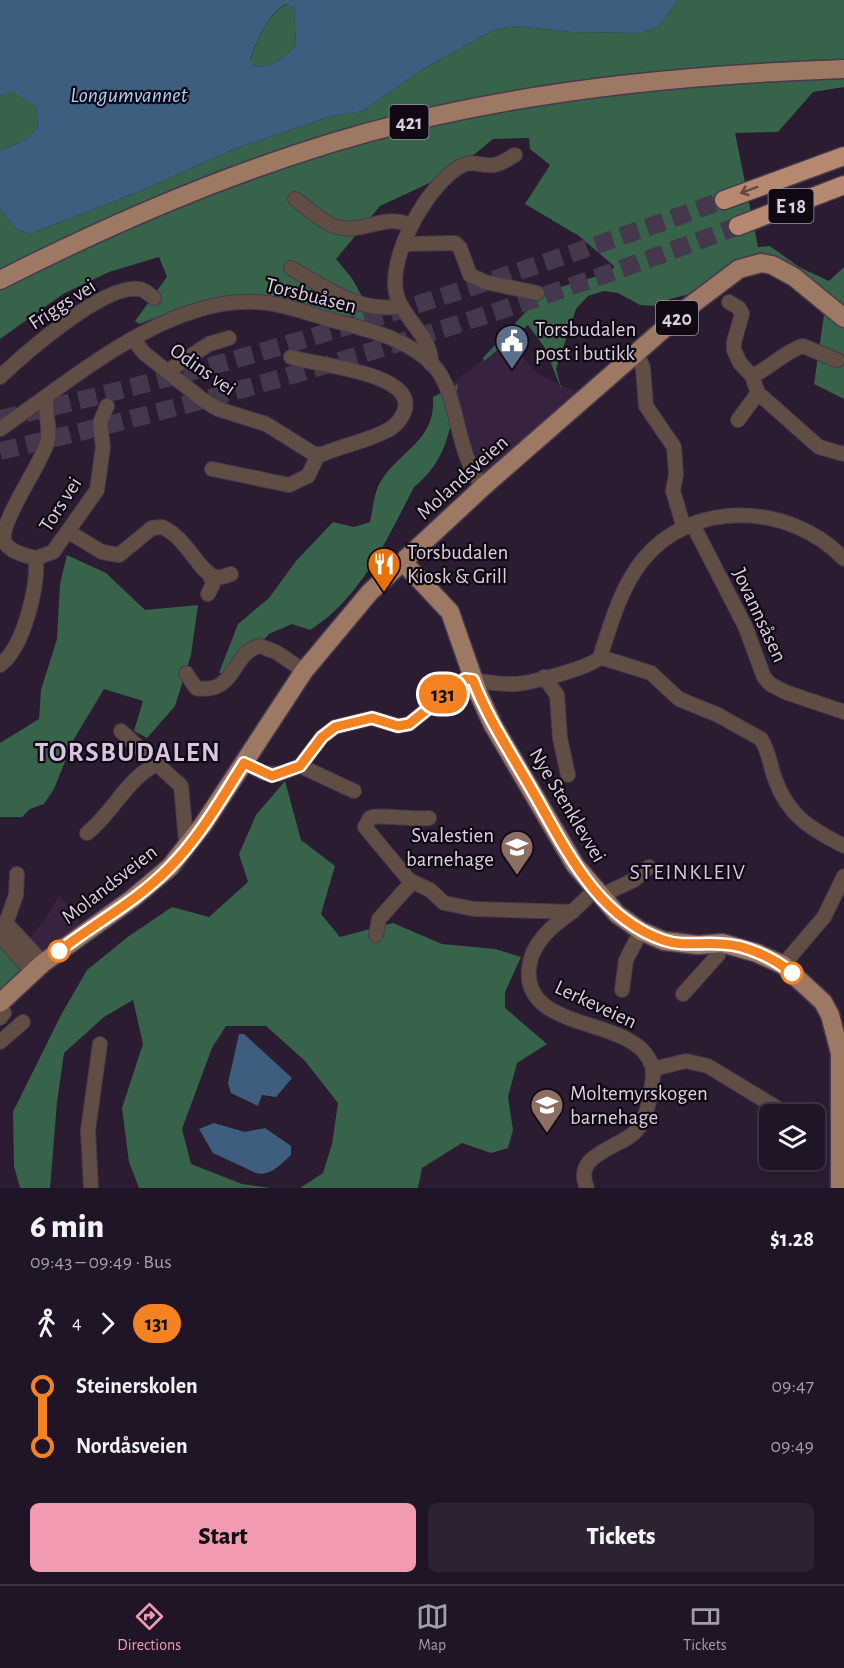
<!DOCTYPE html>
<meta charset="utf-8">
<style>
:root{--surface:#201526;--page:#2d2232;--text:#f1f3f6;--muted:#a29fa7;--line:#3d3443;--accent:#f29ab0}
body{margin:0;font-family:"Alegreya Sans",sans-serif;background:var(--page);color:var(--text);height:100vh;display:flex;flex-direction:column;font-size:22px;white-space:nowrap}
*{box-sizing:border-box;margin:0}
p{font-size:20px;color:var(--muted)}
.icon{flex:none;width:33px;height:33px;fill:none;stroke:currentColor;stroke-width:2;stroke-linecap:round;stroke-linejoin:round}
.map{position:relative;height:1188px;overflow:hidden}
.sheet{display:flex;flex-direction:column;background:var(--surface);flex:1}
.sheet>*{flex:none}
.badge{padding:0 12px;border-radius:20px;font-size:21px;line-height:39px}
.controls{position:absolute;left:759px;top:1104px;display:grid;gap:12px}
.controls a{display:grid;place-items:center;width:66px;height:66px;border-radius:9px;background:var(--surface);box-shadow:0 3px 9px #0003,0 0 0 2px var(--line);font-size:30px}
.map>.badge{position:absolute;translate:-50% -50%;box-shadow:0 0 0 3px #fff}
.legs{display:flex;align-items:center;gap:9px;height:66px;padding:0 30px;font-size:20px}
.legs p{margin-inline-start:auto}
.overview{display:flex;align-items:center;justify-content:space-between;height:102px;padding:0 30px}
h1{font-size:33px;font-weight:800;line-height:45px}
.button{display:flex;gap:12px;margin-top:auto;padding:12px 30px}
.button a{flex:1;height:69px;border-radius:9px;background:var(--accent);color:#111;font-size:24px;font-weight:800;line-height:69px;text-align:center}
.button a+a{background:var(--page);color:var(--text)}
ul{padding:0 30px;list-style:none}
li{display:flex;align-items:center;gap:21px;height:60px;font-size:22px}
li i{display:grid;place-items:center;width:9px;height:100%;margin:0 8px;background:currentColor}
li i::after{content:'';width:15px;height:15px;margin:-8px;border:4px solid;border-radius:50%;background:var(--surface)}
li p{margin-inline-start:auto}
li:first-child i{background:linear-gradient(#0000 50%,currentColor 0)}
li:last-child i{background:linear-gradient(currentColor 50%,#0000 0)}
.tabs{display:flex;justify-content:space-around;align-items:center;height:84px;border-top:2px solid var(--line);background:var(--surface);font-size:16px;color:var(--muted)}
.tabs a{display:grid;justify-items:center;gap:3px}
.tabs .active{color:var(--accent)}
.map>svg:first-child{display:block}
.built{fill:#37233f}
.forest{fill:#36634a}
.water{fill:#3e5e7f;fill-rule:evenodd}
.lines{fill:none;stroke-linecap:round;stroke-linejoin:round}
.highway-tunnel{stroke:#45374c;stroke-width:18;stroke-dasharray:18 9;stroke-linecap:butt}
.minor-casing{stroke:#47394e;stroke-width:16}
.major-casing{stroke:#47394e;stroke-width:21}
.highway-casing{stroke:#47394e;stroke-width:21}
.minor{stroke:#604e44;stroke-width:14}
.major{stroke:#9d7863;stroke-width:18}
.highway{stroke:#b5886f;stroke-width:18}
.oneway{stroke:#624841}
.line-1-casing{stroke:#fff;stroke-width:14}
.line-1{stroke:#f58220;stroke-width:9}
.stop-1-dot{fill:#fff;stroke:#f58220;stroke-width:3}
.labels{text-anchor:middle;stroke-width:4.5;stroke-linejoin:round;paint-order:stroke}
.shield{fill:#100913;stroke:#9e94a2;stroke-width:1.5}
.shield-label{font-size:20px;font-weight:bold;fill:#dbd0df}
.street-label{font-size:21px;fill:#dbd0df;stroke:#100913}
.poi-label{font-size:21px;fill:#dbd0df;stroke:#100913;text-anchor:start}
.water-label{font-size:22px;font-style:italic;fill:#a5cffb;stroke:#100913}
.neighbourhood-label{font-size:22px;letter-spacing:1.5px;fill:#d8c3e1;stroke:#100913}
.district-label{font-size:27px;font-weight:bold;letter-spacing:1.5px;fill:#d8c3e1;stroke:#100913}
</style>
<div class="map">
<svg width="844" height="1188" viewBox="0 0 844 1188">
<rect width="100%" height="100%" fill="#2b1c32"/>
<g class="built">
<path d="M508,341l30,33 41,19 -97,85 -20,-48 -10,-47z"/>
<path d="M59,895l22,29 -39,32 -14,-16 17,-20z"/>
</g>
<g class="forest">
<path d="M678,0h166v87l-31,5 -35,40 -43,1 23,114 12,-1 29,21 30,14 15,-14v132l-30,-15 11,-76 -44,-30 -39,-12 -41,25 -31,8 -13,7 -17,-1 -22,-12 -14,-2 -16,5 -12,13 -20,60 6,22 -17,-43 -17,-23 -44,36 -1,-3 61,-66 67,-20 3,-6 -35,-30 -54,-32 25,-39 -20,-16 -1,-11 -36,1 -40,33 -73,34 -44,53 15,18 22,38 -6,17 -73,-25 -52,-13 -52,11 -51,19 -4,-3 32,-44 -8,-20 -50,15 -46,22 -63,45v-130l16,20 13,5 107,-41 98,-44 98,-33 31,-5 57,-40 75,-42 22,-3 54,6 71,1 18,-8z"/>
<path d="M287,4l7,4 2,37c-13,14 -22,21 -41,22l-5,-7c8,-20 17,-46 37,-56z"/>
<path d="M13,90l23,17 2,20 -10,11 -28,13v-55z"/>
<path d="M458,384c-7,40 -9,75 -44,103 -27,52 -53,111 -104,143l-18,-6 -23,10 -37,39h-13l19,-49 31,-26 27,-37 37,-39 21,5 16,-5c3,-12 4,-31 11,-41 19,-31 55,-40 52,-84z"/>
<path d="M67,555l39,18 39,37 53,-5 -7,50 -16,51 -28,32 -13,-7 9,-30 -39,-12 -30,50 -20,50 -10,15 -14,5 -8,8h-22v-74l39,-24 2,-29 16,-51 3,-55z"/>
<path d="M285,781l16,59 34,26 -14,48 19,23 53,-14 49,21 53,5 26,8 -16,35v16l42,36 -30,19 -9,34 5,33 -5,18 -17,5 -29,-10 -40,25 -4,20h-118l23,-15 9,-29 6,-41 -33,-42 -39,-35h-40l-14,22 -30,81 9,35 51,20 29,4h-132l-10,-26 -7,-54 21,-64 -10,-44 -29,17 -40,36 -7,49 -7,86h-30l-6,-22 -1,-54 48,-97 26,-45 42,-34 43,-29 37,10 39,-35 -9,-28 17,-39z"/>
<path d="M0,914l38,36 -19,39 -19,21z"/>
</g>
<g class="water">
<path d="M0,0h678l-18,25 -18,8 -71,-1 -54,-6 -22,3 -75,42 -57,40 -31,5 -98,33 -98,44 -107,41 -13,-5 -16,-20v-58l28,-13 10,-11 -2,-20 -23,-16 -13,5zM286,4l8,4 2,37c-13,14 -22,21 -41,22l-5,-8c8,-19 17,-45 36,-55z"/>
<path d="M239,1034h5l48,44 -16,19 -14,-2 -4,11 -27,-13 -3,-10z"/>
<path d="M214,1123l31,9 20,-4 26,18v9c-10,9 -21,22 -35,18l-43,-20 -14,-24z"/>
</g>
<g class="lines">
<g class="highway-tunnel">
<path d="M0,419c246,-55 487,-134 724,-219"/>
<path d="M0,451c251,-58 497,-134 738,-225"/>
</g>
<g class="minor-casing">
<g id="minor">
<path d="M295,199c13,9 27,24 43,28 26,7 48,-15 73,-1"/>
<path d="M404,244l51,-1 5,5 10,27 15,7 52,11"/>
<path d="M291,268c33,19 70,46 110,38"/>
<path d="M729,302l10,6 3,6 -8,28v8l6,13 12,13 6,17 61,54 25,7"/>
<path d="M133,339l11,14 59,47 15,9 48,15 48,30h9c21,-9 45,-13 65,-24 8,-4 15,-13 17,-21 9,-37 -92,-44 -114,-52"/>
<path d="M637,353l6,15 3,38 28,41 2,27 -3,17 11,37"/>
<path d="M431,364c1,-26 -24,-42 -33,-65 -15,-37 31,-118 65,-134 11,-5 20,2 31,0 8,-1 15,-7 21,-10"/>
<path d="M168,371l41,-27 20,-6"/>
<path d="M752,376c19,-8 31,-24 51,-30l34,14"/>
<path d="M0,377c24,-23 104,-93 138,-88 6,0 11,5 16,9"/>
<path d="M47,397c-4,15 5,31 0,46 -7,23 -47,78 -43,98 5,11 22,15 32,17l17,-6 44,-62 6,-43 -3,-24 7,-17"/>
<path d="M738,420l20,-27"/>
<path d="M0,429c71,-48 166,-132 256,-127 26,1 54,12 79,19 34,9 74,18 99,45 26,29 20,85 49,121"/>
<path d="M212,469l77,16 19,-9 10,-21"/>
<path d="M693,525l52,101 19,51 6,7 15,8 59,20"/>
<path d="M69,532l33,20 17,3 33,-27 10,-1c25,11 35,42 51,49 6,3 13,0 18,-2"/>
<path d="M208,594l5,-10 -3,-9"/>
<path d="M600,657c11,-33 20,-68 42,-96 50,-63 149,-58 202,-2"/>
<path d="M0,665c24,-18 38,-78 36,-107"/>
<path d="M186,673l10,15c41,7 35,-36 64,-42l16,6 28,19"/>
<path d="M544,677l13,18 3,43 8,37"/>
<path d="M121,731l36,33"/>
<path d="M244,763l20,10 15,1 21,-8 22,-29 13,-10 37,-9 26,8 11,-2 56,-45c16,2 35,6 51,5 14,-1 78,-17 84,-27l51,16 28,26 39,16 43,24c8,12 9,27 14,40 13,37 36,50 69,67"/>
<path d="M300,766l54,25"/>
<path d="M429,818c-14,2 -52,-4 -59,0l-5,9 44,53 21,10 14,13 30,6 98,3 23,-22"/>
<path d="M87,833c26,-20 40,-55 70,-69l24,22 5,54 3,5"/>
<path d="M17,874l-1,21 -10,28 37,40"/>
<path d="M600,896l34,-16 15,-13"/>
<path d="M572,912c-20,14 -41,31 -43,57 -6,62 98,48 120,90 6,10 4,20 2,31 -2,14 -6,32 -16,42 -17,17 -63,22 -48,56"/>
<path d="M0,935l32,37"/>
<path d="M376,935l3,-16 33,-37"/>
<path d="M783,965l41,-48 20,-41"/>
<path d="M622,990l4,-30 15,-29"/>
<path d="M683,994l35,-39 4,-12"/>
<path d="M0,1018l4,-5 -4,-10"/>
<path d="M0,1042l23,-20"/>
<path d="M653,1069l33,-8 22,5 79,48"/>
<path d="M91,1188l-3,-58 12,-86"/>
</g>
</g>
<g class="major-casing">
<g id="major">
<path d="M0,280c128,-65 265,-123 404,-157 145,-35 292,-49 440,-54"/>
<path d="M403,562l47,50 29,83 14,30 82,140 42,49 24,17 23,10 34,4 24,-2 35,10 26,12 40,37 7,13 10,38v135"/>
<path d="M0,1003l43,-40 89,-64 38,-32 33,-42 101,-154 66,-79 113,-105 207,-181 49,-37 22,-6 11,2 22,12 50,41"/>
</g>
</g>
<g class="highway-casing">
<g id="highway">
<path d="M724,200l120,-44"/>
<path d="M738,226l106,-41"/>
</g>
</g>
<use href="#minor" class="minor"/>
<use href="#major" class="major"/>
<use href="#highway" class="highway"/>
</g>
<defs><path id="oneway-shaft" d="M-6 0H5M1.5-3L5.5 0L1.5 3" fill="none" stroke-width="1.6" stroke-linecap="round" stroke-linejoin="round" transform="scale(1.5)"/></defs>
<use class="oneway" href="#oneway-shaft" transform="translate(749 190) rotate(160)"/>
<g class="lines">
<g class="line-1-casing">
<path id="line-1" d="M59,951c36,-28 78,-50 110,-83 30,-30 52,-69 75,-105l28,13 28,-10 22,-29 13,-10 37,-9 26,8 11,-2 56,-45 8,1c14,37 36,70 56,105 34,58 65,131 134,155 20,7 39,2 59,4 24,1 52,14 70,29"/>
</g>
<use href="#line-1" class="line-1"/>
</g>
<defs>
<g id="civic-pin" transform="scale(1.725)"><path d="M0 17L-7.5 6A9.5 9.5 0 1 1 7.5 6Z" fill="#5c6f8a" stroke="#100913"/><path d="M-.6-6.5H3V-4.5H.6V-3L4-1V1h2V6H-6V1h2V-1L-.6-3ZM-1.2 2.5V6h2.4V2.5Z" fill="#fff"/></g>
<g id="restaurant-pin" transform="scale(1.725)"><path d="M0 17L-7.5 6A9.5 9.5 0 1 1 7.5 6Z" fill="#e8710a" stroke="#100913"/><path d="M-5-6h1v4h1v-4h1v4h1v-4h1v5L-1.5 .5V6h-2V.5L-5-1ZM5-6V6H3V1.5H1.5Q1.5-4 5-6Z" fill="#fff"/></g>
<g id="school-pin" transform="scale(1.725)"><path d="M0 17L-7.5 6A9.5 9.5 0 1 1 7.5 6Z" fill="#8d6e63" stroke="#100913"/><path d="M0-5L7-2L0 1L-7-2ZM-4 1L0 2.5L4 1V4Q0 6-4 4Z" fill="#fff"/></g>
</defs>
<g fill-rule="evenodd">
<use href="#civic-pin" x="512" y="341"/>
<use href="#restaurant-pin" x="384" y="564"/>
<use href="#school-pin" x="517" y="847"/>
<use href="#school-pin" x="547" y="1105"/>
</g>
<g class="stop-1-dot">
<circle cx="59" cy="951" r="10"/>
<circle cx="792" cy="973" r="10"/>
</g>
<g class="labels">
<g class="shield">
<rect x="389.5" y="105" width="39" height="34" rx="4.5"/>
<rect x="768.5" y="189" width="45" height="34" rx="4.5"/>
<rect x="656" y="301" width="42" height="34" rx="4.5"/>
</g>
<g class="shield-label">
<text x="409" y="129">421</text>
<text x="791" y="213">E 18</text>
<text x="677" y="325">420</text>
</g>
<g class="street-label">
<text transform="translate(311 295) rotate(14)" y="7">Torsbuåsen</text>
<text transform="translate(62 304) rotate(-33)" y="7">Friggs vei</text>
<text transform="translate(203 369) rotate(35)" y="7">Odins vei</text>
<text transform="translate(462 477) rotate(-42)" y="7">Molandsveien</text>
<text transform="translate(60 504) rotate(-57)" y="7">Tors vei</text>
<text transform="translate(760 615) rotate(65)" y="7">Jovannsåsen</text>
<text transform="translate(568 805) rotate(59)" y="7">Nye Stenklevvei</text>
<text transform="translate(109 884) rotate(-38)" y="7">Molandsveien</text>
<text transform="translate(596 1004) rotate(25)" y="7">Lerkeveien</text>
</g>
<g class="poi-label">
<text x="535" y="336">Torsbudalen<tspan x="535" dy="24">post i butikk</tspan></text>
<text x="407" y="559">Torsbudalen<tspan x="407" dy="24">Kiosk &amp; Grill</tspan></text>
<text x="494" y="842" text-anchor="end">Svalestien<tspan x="494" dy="24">barnehage</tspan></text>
<text x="570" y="1100">Moltemyrskogen<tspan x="570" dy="24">barnehage</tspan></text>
</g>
<g class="water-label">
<text x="129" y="102">Longumvannet</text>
</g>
<g class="neighbourhood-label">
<text x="688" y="879">STEINKLEIV</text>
</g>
<g class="district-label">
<text x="128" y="761">TORSBUDALEN</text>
</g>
</g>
</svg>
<div class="controls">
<a><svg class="icon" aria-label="layers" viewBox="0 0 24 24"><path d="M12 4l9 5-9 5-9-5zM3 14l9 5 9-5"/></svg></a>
</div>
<b class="badge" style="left:443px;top:694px;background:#f58220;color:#111">131</b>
</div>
<section class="sheet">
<div class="overview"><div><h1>6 min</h1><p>09:43 – 09:49 · Bus</p></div><b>$1.28</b></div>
<div class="legs"><svg class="icon" aria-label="walk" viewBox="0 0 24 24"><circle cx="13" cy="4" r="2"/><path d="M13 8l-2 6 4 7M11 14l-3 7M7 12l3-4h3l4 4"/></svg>4<svg class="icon" aria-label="forward" viewBox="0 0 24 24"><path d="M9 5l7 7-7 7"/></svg><b class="badge" style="background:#f58220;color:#111">131</b></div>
<ul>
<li><i style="color:#f58220"></i><b>Steinerskolen</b><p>09:47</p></li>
<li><i style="color:#f58220"></i><b>Nordåsveien</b><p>09:49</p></li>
</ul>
<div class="button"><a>Start</a><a>Tickets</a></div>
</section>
<nav class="tabs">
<a class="active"><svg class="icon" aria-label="directions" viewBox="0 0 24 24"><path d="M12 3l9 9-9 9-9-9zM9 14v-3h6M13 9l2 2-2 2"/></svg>Directions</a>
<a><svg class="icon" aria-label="map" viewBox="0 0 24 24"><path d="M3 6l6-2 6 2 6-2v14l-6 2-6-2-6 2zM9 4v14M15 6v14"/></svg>Map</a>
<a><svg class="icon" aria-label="tickets" viewBox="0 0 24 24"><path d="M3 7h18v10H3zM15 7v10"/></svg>Tickets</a>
</nav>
